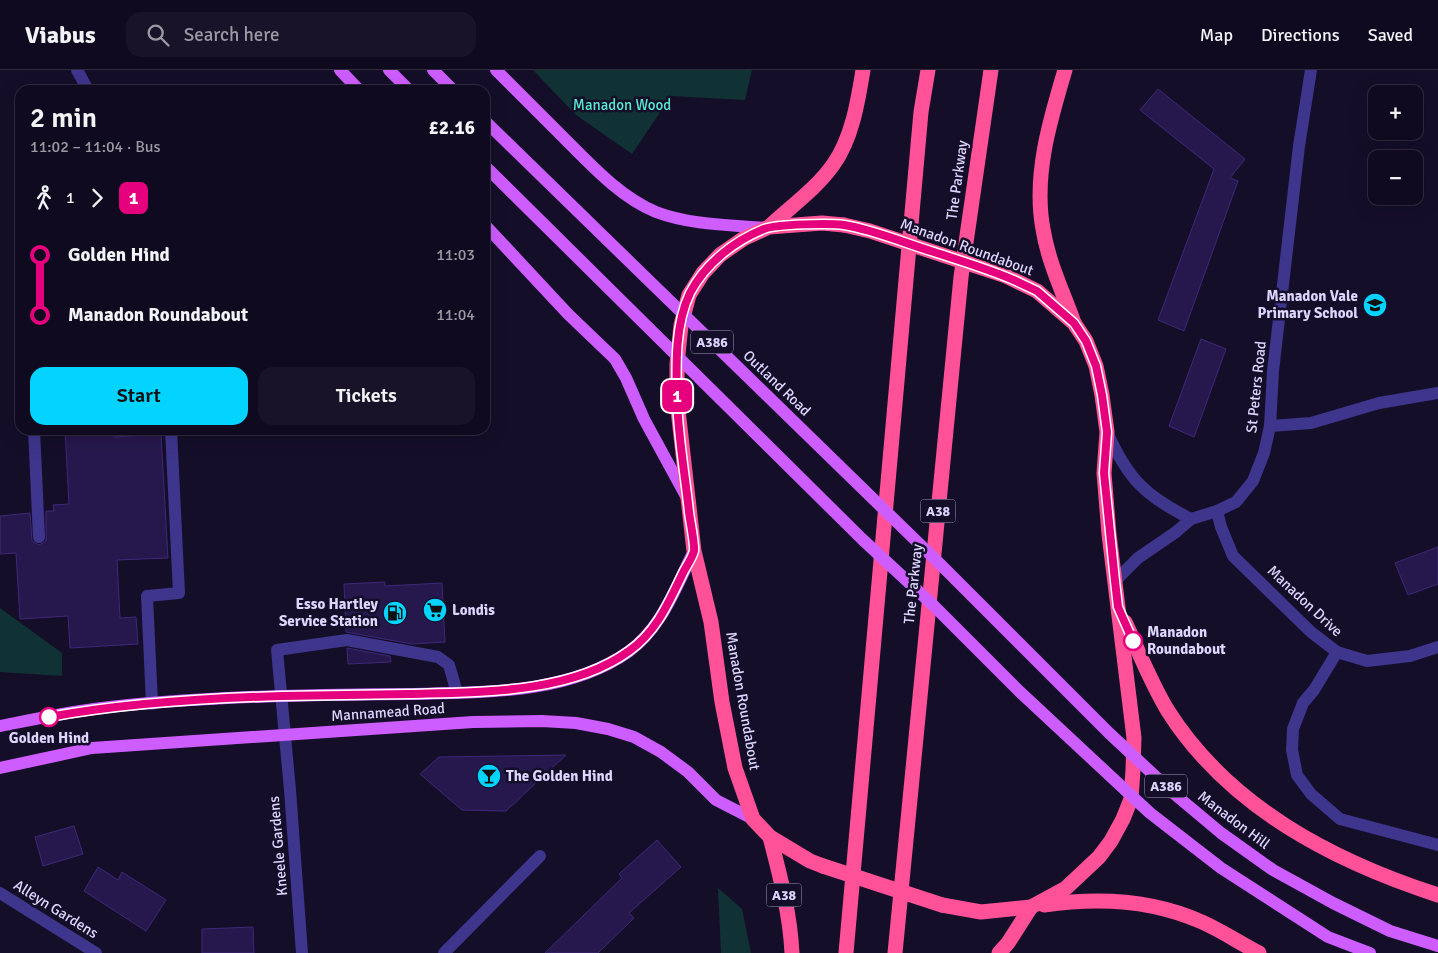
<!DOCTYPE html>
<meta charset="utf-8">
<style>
:root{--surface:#0f0a1f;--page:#181328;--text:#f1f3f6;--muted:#9b9aa4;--line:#2f2b3d;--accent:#02d4ff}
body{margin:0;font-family:Signika,sans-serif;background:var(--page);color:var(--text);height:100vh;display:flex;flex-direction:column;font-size:19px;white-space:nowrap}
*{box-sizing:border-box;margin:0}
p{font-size:16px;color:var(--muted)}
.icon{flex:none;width:28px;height:28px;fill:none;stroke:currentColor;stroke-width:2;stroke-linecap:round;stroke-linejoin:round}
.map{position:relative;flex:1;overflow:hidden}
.drawer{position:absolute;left:15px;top:15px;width:475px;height:350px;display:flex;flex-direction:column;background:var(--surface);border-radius:15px;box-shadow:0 5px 20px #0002,0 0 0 1px var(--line)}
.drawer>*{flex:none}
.badge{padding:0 10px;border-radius:8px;font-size:18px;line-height:32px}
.controls{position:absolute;left:1368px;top:15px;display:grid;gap:10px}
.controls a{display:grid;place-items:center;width:55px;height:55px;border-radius:10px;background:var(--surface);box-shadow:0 5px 20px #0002,0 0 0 1px var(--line);font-size:25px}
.map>.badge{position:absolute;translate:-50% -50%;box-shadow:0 0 0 2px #fff}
.legs{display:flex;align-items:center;gap:8px;height:55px;padding:0 15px;font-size:16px}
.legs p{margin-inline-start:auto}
.headline{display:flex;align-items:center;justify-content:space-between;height:85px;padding:0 15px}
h1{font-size:28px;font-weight:600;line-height:38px}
.cta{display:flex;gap:10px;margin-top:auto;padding:10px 15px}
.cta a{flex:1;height:58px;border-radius:15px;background:var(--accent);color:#111;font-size:20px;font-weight:600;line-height:58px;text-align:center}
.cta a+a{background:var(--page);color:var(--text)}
ul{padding:0 15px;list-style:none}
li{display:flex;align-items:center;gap:18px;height:60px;font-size:19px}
li i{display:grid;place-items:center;width:8px;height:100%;margin:0 6px;background:currentColor}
li i::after{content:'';width:12px;height:12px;margin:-6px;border:4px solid;border-radius:50%;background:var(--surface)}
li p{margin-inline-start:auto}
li:first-child i{background:linear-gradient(#0000 50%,currentColor 0)}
li:last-child i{background:linear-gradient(currentColor 50%,#0000 0)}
header{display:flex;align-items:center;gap:30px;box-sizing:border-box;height:70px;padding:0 25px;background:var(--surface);border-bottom:1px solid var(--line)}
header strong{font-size:24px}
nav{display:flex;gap:28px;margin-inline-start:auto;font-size:18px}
.search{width:350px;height:45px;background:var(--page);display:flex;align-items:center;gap:12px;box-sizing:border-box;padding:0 18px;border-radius:15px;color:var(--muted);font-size:19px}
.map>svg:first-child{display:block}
.green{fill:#103234}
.building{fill:#26184c;stroke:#3e287a}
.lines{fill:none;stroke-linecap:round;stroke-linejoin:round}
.minor{stroke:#3e358c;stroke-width:12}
.major{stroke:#ce5dff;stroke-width:12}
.highway{stroke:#ff5198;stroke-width:15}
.major-bridge{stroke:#ce5dff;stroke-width:12}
.highway-bridge{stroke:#ff5198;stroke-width:15}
.line-1-casing{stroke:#fff;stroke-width:11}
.line-1{stroke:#e6007e;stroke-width:8}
.stop-1-dot{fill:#fff;stroke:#e6007e;stroke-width:2.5}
.labels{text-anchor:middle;stroke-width:5;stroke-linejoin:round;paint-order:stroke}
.shield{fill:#140e29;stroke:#a19abf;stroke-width:1}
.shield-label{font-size:14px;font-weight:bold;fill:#ded6ff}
.park-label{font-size:15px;fill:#57ead0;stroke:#140e29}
.street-label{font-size:15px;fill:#ded6ff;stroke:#140e29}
.poi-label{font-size:15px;font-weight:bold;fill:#ded6ff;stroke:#140e29;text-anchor:end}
.stop-label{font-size:15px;font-weight:bold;fill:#ded6ff;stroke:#140e29;text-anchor:start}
</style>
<header>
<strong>Viabus</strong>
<div class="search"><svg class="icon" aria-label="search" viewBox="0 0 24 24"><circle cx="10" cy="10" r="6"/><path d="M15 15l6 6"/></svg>Search here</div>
<nav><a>Map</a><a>Directions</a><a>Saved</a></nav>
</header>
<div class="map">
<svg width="1438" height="883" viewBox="0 0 1438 883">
<rect width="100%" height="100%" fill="#140e29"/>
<g class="green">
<path d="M533,0h219l-7,30 -74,-4 -39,58 -56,-39z"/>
<path d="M0,538l62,45v23l-62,-4z"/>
<path d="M718,818l24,21 9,44h-30z"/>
</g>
<g class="building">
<path d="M1158,19l87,70 -15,19 8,3 -54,150 -26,-11 56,-151 -74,-59z"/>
<path d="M1201,269l25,10 -32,88 -25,-11z"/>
<path d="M65,360h22v4l27,-2 1,5 46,-3 7,124 -51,2 3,58 16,-1 2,27 -68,4 -2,-32 -48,3 -4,-66 -16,1v-38l30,-3 2,28 7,4 7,-4v-30h8l-1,-6 16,-1z"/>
<path d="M1438,477v37l-30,11 -13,-32z"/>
<path d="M385,512v4l57,-3 3,59 -33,2 -66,-12 -2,-48z"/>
<path d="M347,578l43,8 1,6 -43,2z"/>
<path d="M566,685l-60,56 -44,-1 -42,-36 19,-17z"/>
<path d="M74,756l9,28 -40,12 -8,-29z"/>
<path d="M657,770l24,27 -52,46 5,5 -36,35h-53l77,-75 -3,-4z"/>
<path d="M98,797l20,13 4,-8 44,28 -20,31 -62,-40z"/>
<path d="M253,857l1,26h-52v-24z"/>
</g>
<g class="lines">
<g class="minor">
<path d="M77,0l11,20"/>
<path d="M1270,356l41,-3 68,-20 59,-10"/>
<path d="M34,360l5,107"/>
<path d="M1107,362c21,47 38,64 84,87"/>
<path d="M1217,441l4,16 12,29 78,76 26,20 30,9 43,-5 28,-9"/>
<path d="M1115,511l23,-23 38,-26 15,-13 26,-8 19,-9 17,-21 11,-28 6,-27 3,-55 26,-225 12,-76"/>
<path d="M1337,582l-23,38 -11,13 -10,26 -1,21 5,25 14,19 29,25 98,26"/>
<path d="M152,634l-5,-108 32,-3 -8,-163"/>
<path d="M0,823l96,60"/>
<path d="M302,883l-12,-163 -13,-140 70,-10 91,17 11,8 8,28"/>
<path d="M444,883l96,-97"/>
</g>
<g class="major">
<path d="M340,0l19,20"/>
<path d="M389,0l20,20"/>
<path d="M433,0l20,20"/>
<path d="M496,0c23,23 45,45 68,68 27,27 56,59 92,74 34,13 74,13 110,16"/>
<path d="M485,155l83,89 47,45 11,19 18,41 43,79"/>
<path d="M0,656c31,-6 63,-13 94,-17 61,-8 124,-11 186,-13 45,-1 89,-2 134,-2 71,-2 154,0 214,-42 34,-24 48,-66 66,-101"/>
<path d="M0,698l92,-20 381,-26 69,-1 34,2 32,6 26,8 27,15 27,20 28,28 37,19"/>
</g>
<g class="highway">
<path d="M1065,0c-15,50 -32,106 -22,159 5,32 19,61 30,91"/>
<path d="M769,157c21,-20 47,-38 64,-62 19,-26 25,-64 30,-95"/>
<path d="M1125,552c14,30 26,61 43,89 61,96 165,150 270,184"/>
<path d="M770,767c10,39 20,76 22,116"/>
<path d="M823,796l-13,-5 -40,-24 -17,-18 -18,-51 -13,-66 -11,-80 -17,-71 -17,-150v-37l4,-39 8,-30 14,-22 17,-18 23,-16 26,-12 53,-4 22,2"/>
<path d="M942,835l39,7 50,-5 35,-19 33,-31 12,-16 12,-22 8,-20 2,-29 1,-32 -25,-204 -5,-61 3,-41 -5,-37 -6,-29 -10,-25 -12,-18 -37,-32 -31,-15"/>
<path d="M1044,835c54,-8 107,-6 158,17 20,9 38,21 57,31"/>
<path d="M846,883l75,-841 7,-42"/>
<path d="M895,883l66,-676 30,-207"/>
<path d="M999,883l9,-10 23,-36"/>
</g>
<g class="major-bridge">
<path d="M485,51l454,442 170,170 63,59 49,41 52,37 60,33 57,28 48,15"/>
<path d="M485,96l377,373 71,66 87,87 130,121 71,55 107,69 42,16"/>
</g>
<g class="highway-bridge">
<path d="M844,155l26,6 136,45"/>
<path d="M823,796l119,39"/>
</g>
</g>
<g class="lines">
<g class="line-1-casing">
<path id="line-1" d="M49,647c77,-14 155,-19 233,-21 42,-1 85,-1 127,-2 70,-2 161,0 220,-43 27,-19 39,-47 53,-76 3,-7 10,-16 12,-24 1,-7 -4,-30 -5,-39 -4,-38 -11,-76 -12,-113 -1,-34 -2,-75 13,-106 15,-29 44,-52 74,-64 13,-5 66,-6 80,-4 31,5 60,18 90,27 27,9 55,17 82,29l21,10 37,32 12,18 10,25 6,29 5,37 -3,41 11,108 3,26 15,34"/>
</g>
<use href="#line-1" class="line-1"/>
</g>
<defs>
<g id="school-disc" transform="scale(1.25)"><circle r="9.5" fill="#02d4ff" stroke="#140e29"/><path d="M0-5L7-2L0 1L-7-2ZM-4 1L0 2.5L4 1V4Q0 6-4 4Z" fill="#111"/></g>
<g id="supermarket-disc" transform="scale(1.25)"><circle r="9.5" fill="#02d4ff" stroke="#140e29"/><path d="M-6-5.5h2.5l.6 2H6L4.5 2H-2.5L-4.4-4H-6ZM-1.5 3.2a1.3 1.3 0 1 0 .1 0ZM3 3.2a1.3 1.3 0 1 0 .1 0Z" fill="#111"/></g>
<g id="fuel-disc" transform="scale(1.25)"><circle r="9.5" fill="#02d4ff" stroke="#140e29"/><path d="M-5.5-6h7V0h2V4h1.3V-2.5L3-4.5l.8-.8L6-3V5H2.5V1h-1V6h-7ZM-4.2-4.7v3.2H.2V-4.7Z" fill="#111"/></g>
<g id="bar-disc" transform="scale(1.25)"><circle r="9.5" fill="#02d4ff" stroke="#140e29"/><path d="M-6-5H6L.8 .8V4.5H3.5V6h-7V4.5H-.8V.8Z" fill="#111"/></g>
</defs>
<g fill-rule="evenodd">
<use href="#school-disc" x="1375" y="235"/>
<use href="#supermarket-disc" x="435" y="540"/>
<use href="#fuel-disc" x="395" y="543"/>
<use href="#bar-disc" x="489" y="706"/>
</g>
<g class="stop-1-dot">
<circle cx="1133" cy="571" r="9"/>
<circle cx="49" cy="647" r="9"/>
</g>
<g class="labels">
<g class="shield">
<rect x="691" y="260.5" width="42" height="23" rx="4"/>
<rect x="920.5" y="429.5" width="35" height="23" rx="4"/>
<rect x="1145" y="704.5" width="42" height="23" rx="4"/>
<rect x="766.5" y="813.5" width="35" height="23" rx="4"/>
</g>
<g class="shield-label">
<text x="712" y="277">A386</text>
<text x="938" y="446">A38</text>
<text x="1166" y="721">A386</text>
<text x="784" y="830">A38</text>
</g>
<g class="park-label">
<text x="622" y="40">Manadon Wood</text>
</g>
<g class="street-label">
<text transform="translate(957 110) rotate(-82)" y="5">The Parkway</text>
<text transform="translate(967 177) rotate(20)" y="5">Manadon Roundabout</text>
<text transform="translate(777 313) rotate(44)" y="5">Outland Road</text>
<text transform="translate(1256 317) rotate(-84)" y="5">St Peters Road</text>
<text transform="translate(913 514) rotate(-84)" y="5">The Parkway</text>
<text transform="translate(1305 531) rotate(43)" y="5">Manadon Drive</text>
<text transform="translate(743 631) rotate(80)" y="5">Manadon Roundabout</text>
<text transform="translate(388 642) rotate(-4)" y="5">Mannamead Road</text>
<text transform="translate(1234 750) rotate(37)" y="5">Manadon Hill</text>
<text transform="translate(278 776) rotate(-95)" y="5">Kneele Gardens</text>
<text transform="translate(56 839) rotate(32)" y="5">Alleyn Gardens</text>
</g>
<g class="poi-label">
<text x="1358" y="231">Manadon Vale<tspan x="1358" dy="17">Primary School</tspan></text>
<text x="378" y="539">Esso Hartley<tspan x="378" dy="17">Service Station</tspan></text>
<text x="452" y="545" text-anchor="start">Londis</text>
<text x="506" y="711" text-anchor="start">The Golden Hind</text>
</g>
<g class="stop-label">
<text x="1147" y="567">Manadon<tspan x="1147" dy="17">Roundabout</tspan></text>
<text x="49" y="673" text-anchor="middle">Golden Hind</text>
</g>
</g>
</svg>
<div class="controls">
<a>+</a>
<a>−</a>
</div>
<b class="badge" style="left:677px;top:326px;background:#e6007e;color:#fff">1</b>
<section class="drawer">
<div class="headline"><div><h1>2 min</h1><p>11:02 – 11:04 · Bus</p></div><b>£2.16</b></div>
<div class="legs"><svg class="icon" aria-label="walk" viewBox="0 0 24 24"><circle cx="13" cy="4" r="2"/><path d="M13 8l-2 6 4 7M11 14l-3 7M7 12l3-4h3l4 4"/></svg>1<svg class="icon" aria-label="forward" viewBox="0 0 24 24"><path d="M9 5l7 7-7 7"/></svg><b class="badge" style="background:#e6007e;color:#fff">1</b></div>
<ul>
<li><i style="color:#e6007e"></i><b>Golden Hind</b><p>11:03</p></li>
<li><i style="color:#e6007e"></i><b>Manadon Roundabout</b><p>11:04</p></li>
</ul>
<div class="cta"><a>Start</a><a>Tickets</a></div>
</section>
</div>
